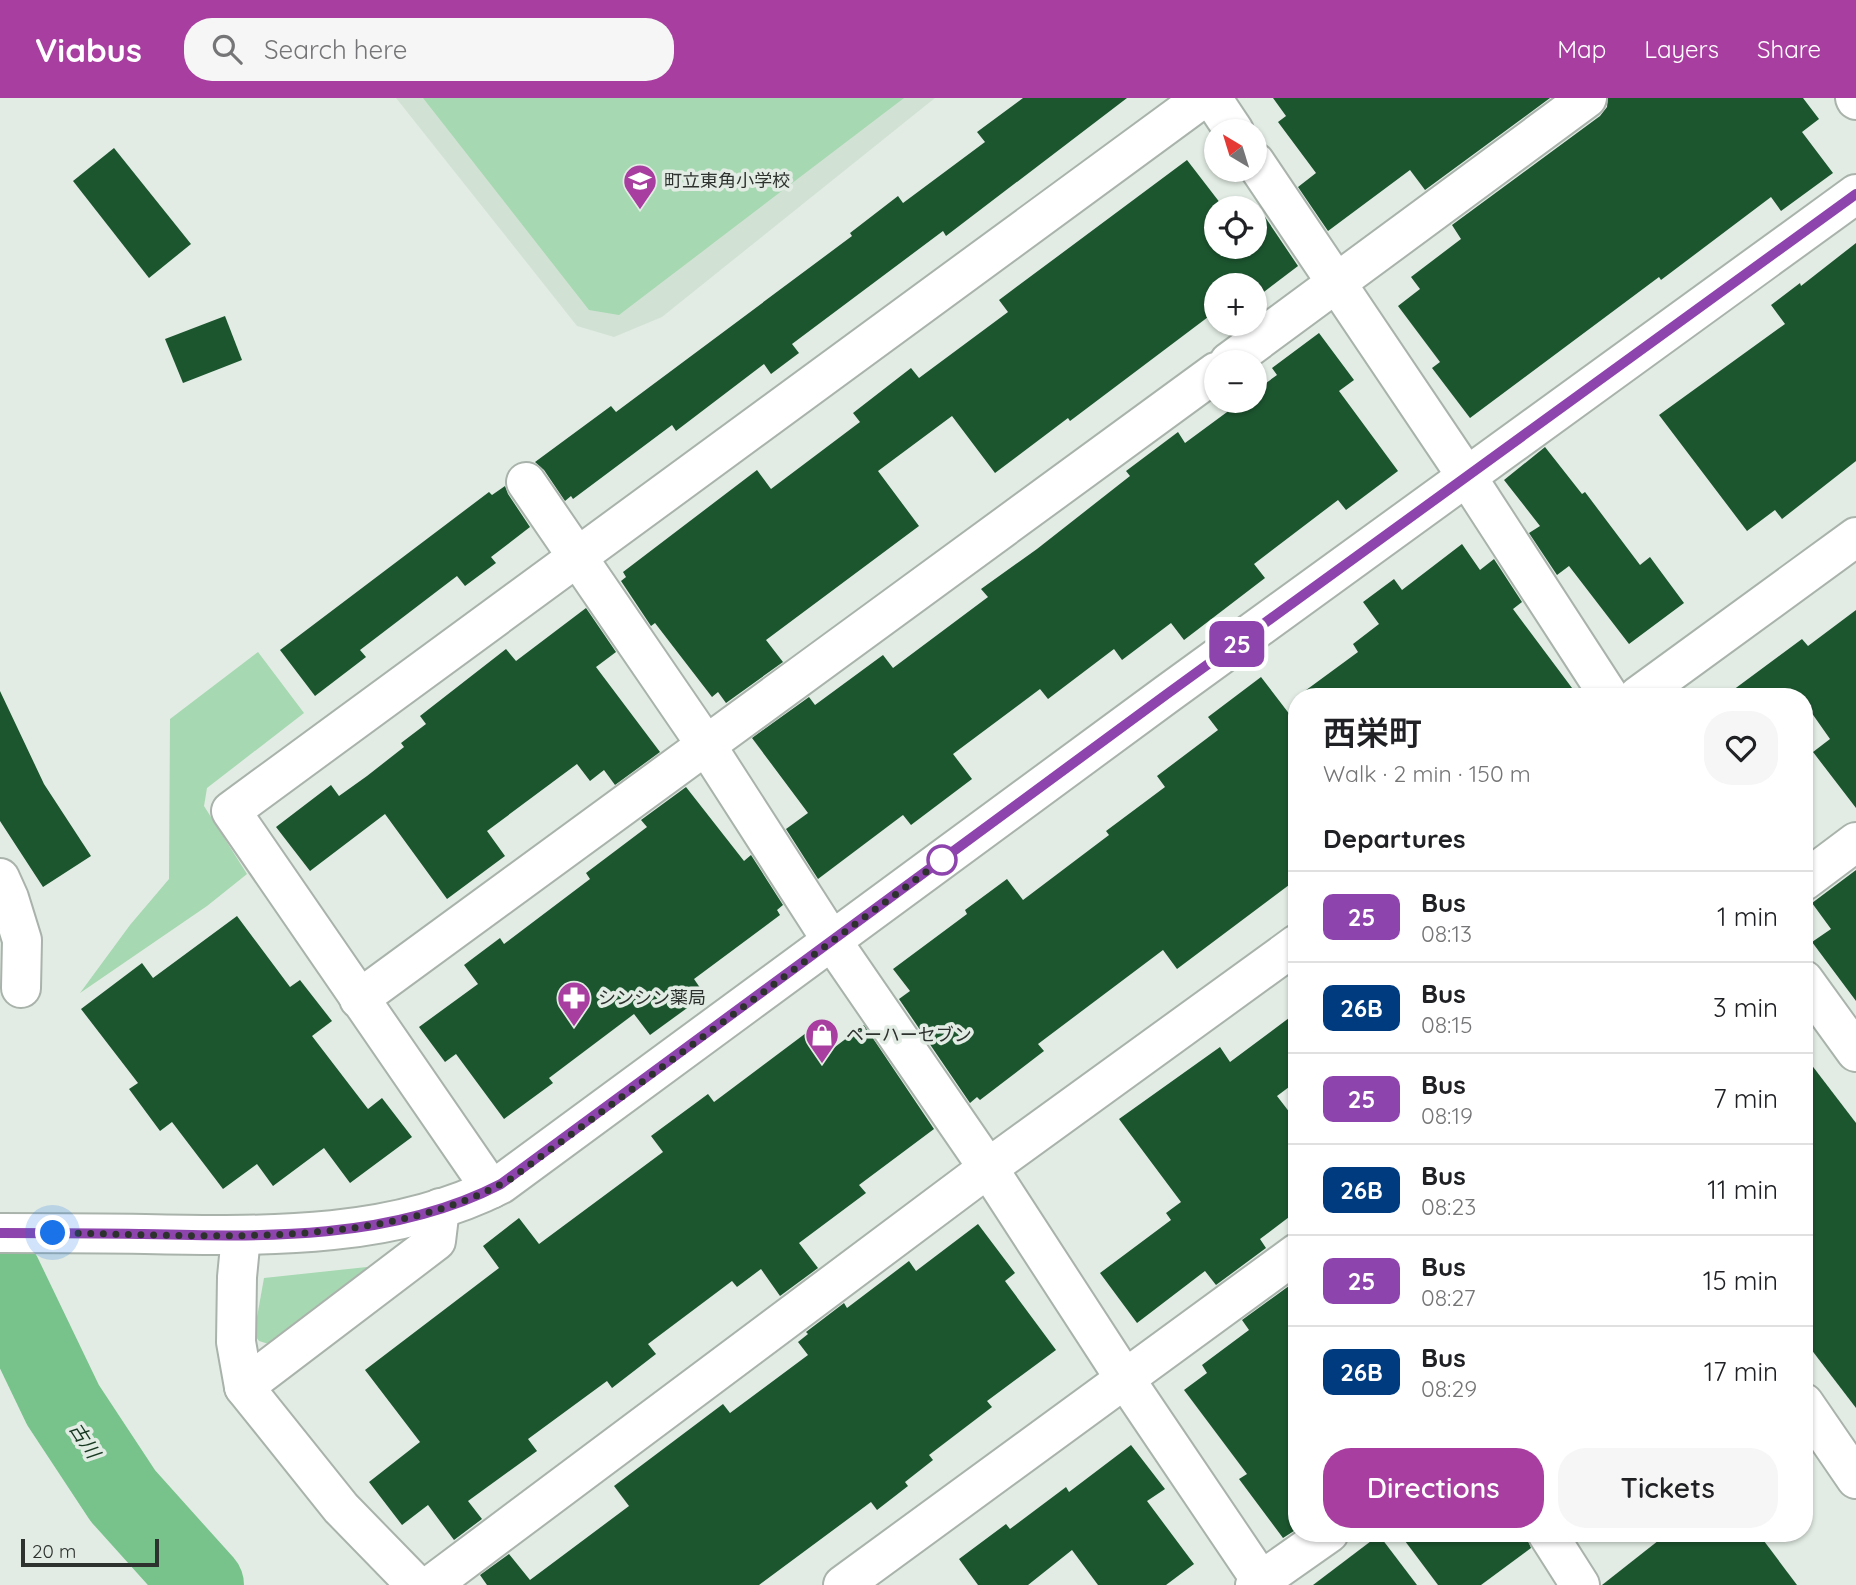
<!DOCTYPE html>
<meta charset="utf-8">
<style>
:root{--surface:#fff;--page:#f6f6f6;--text:#202124;--muted:#757577;--line:#e0e0e0;--accent:#a83e9f}
body{margin:0;font-family:Quicksand,"Noto Sans JP",sans-serif;background:var(--page);color:var(--text);height:100vh;display:flex;flex-direction:column;font-size:26px;white-space:nowrap}
*{box-sizing:border-box;margin:0}
p{font-size:23px;color:var(--muted)}
.icon{flex:none;width:38px;height:38px;fill:none;stroke:currentColor;stroke-width:2;stroke-linecap:round;stroke-linejoin:round}
.map{position:relative;flex:1;overflow:hidden}
.panel{position:absolute;left:1288px;top:590px;width:525px;height:854px;display:flex;flex-direction:column;background:var(--surface);border-radius:28px;box-shadow:0 2px 5px #0004}
.panel>*{flex:none}
.badge{padding:0 14px;border-radius:10px;font-size:24px;line-height:46px}
.needle{width:46px;rotate:322deg}
.fabs{position:absolute;left:1204px;top:21px;display:grid;gap:14px}
.fabs a{display:grid;place-items:center;width:63px;height:63px;border-radius:50%;background:var(--surface);box-shadow:0 2px 5px #0004;font-size:35px}
.scale{position:absolute;left:21px;bottom:18px;width:138px;box-sizing:border-box;padding-left:7px;border:4px solid #2e322f;border-top:0;font-size:19px;line-height:24px;white-space:nowrap;color:#2e322f;-webkit-text-stroke:5px #e2ece4;paint-order:stroke}
.you{position:absolute;width:35px;height:35px;margin:-18px;border:5px solid #fff;border-radius:50%;background:#1a73e8;box-shadow:0 0 0 10px #1a73e833}
.map>.badge{position:absolute;translate:-50% -50%;box-shadow:0 0 0 4px #fff}
h2{padding:0 35px;font-size:26px;line-height:63px}
.round{display:grid;place-items:center;flex:none;width:74px;height:74px;border-radius:28px;background:var(--page)}
.headline{display:flex;align-items:center;justify-content:space-between;height:119px;padding:0 35px}
h1{font-size:33px;font-weight:600;line-height:52px}
.button{display:flex;gap:14px;margin-top:auto;padding:14px 35px}
.button a{flex:1;height:80px;border-radius:28px;background:var(--accent);color:#fff;font-size:28px;font-weight:600;line-height:80px;text-align:center}
.button a+a{background:var(--page);color:var(--text)}
ul{padding:0;list-style:none}
li{display:flex;align-items:center;gap:21px;height:91px;padding:0 35px;border-top:2px solid var(--line)}
li div{flex:1}
li b{display:block;font-size:26px}
li em{font-style:normal}
li .badge{min-width:77px;font-weight:700;text-align:center}
header{display:flex;align-items:center;gap:42px;box-sizing:border-box;height:98px;padding:0 35px;background:var(--accent);color:#fff}
header strong{font-size:33px}
nav{display:flex;gap:38px;margin-inline-start:auto;font-size:24px}
.search{width:490px;height:63px;background:var(--page);display:flex;align-items:center;gap:18px;box-sizing:border-box;padding:0 24px;border-radius:28px;color:var(--muted);font-size:26px}
.map>svg:first-child{display:block}
.built{fill:#d1e2d4}
.green{fill:#a6d8b1}
.lines{fill:none;stroke-linecap:round;stroke-linejoin:round}
.river{stroke:#77c38b;stroke-width:82}
.building{fill:#1c562f}
.street-casing{stroke:#a9b3ab;stroke-width:42}
.secondary-casing{stroke:#a9b3ab;stroke-width:42}
.street{stroke:#fff;stroke-width:38}
.secondary{stroke:#fff;stroke-width:38}
.line-casing{stroke:#fff;stroke-width:16}
.line{stroke:#8e44ad;stroke-width:10}
.walk{stroke:#2e322f;stroke-width:7;stroke-dasharray:0 12.6}
.stop-dot{fill:#fff;stroke:#8e44ad;stroke-width:3.5}
.labels{text-anchor:middle;stroke-width:7;stroke-linejoin:round;paint-order:stroke}
.poi-label{font-size:18px;fill:#2e322f;stroke:#e2ece4;text-anchor:start}
.water-label{font-size:19px;font-style:italic;fill:#163720;stroke:#e2ece4}
</style>
<header>
<strong>Viabus</strong>
<div class="search"><svg class="icon" aria-label="search" viewBox="0 0 24 24"><circle cx="10" cy="10" r="6"/><path d="M15 15l6 6"/></svg>Search here</div>
<nav><a>Map</a><a>Layers</a><a>Share</a></nav>
</header>
<div class="map">
<svg width="1856" height="1487" viewBox="0 0 1856 1487">
<rect width="100%" height="100%" fill="#e2ece4"/>
<path class="built" d="M396,0h539l-273,219 -48,20 -37,-11z"/>
<g class="green">
<path d="M423,0h481l-285,217 -30,-5z"/>
<path d="M258,554l46,61 -97,75 -3,18 43,68 -40,32 -127,87 50,-68 39,-46 1,-160z"/>
<path d="M367,1169l3,6 -98,72 -13,-4 -5,-7 10,-56z"/>
</g>
<g class="lines">
<path class="river" d="M0,1176l63,131 60,91 80,89"/>
</g>
<g class="building">
<path d="M1023,0h104l-181,138 -3,-5 -151,113 7,9 -28,21 -7,-10 -88,67 -4,-6 -99,74 -2,-3 -6,5 -21,-31 -9,-8 76,-56 5,6 236,-176 -2,-3 48,-37 5,7 82,-61 -8,-10z"/>
<path d="M1273,0h277l-125,92 -15,-20 -82,61 -30,-44 18,-14 -38,-51 8,-6z"/>
<path d="M1608,0h195l16,21 -17,13 31,41 -52,38 -10,-14 -110,83 -2,-3 -189,141 -38,-50 8,-6 -42,-56 22,-17 -9,-12 50,-38 -9,-14 148,-109 7,-9z"/>
<path d="M114,50l77,96 -42,34 -76,-97z"/>
<path d="M1187,62l37,48h-8v39h39v-27l8,-6 35,52 -42,32 -1,-13h-39v26l-146,110 -2,-3 -73,55 -43,-57 -74,55 41,55 -153,114 17,22 -57,41 -8,-11 -6,5 -57,-74 -4,3 -30,-45 5,-4 -3,-5 134,-102 14,19 89,-67 -7,-9 58,-45 8,10 89,-66 -9,-12z"/>
<path d="M1856,145v218l-74,58 -7,-9 -28,21 -88,-116 126,-91 -14,-19 29,-22 1,3z"/>
<path d="M225,218l17,44 -59,23 -18,-44z"/>
<path d="M1319,235l35,47 -15,11 59,80 -52,39 -8,-10 -84,64 11,14 -81,62 -13,-17 -49,37 -8,-11 -66,50 -8,-10 -87,65 19,25 -61,46 -8,-10 -85,64 -32,-50 22,-16 -56,-75 57,-41 6,8 68,-50 10,13 95,-71 -7,-8 56,-40 93,-73 -4,-5 52,-39 7,11 57,-42h13v-10l22,-16 -5,-7z"/>
<path d="M1545,349l37,47 3,-2 55,73 10,-8 34,46 -55,41 -60,-78 -12,9 -28,-42 11,-7 -36,-46z"/>
<path d="M505,388l3,8 22,33 -39,30 5,6 -31,23 -8,-10 -97,74 6,7 -51,39 -35,-46 209,-158 3,3z"/>
<path d="M1462,446l18,26 14,-11 28,43 -9,7 65,87h-280l60,-44 -5,-8 26,-20 -16,-22 31,-23 8,11z"/>
<path d="M586,510l30,44 -20,15 64,85 -45,33 -11,-15 -14,11 -13,-17 -90,67 18,25 -58,43 -62,-85 -75,57 -34,-44 55,-42 8,11 28,-20 37,-29 -3,-4 25,-19 -6,-8 86,-67 10,12z"/>
<path d="M1856,512v198l-43,-56 17,-13 -26,-37v-6h-79l77,-57 6,7z"/>
<path d="M1261,579l36,47v155l-120,90 -14,-19 -125,94 6,7 -64,49 -3,-3 -7,6 -71,-104 11,-8 -17,-22 74,-55 -2,-4 42,-31 16,21 86,-65 -3,-4 59,-44 -8,-11 61,-46 -10,-13z"/>
<path d="M0,593l44,93 47,72 -48,31 -43,-66z"/>
<path d="M686,689l58,74 7,-6 32,50 -6,5 3,5 -86,64 11,16 -55,40 -16,-21 -85,64 4,5 -49,36 -48,-65 -11,8 -26,-35 59,-43 -14,-19 36,-27 4,6 86,-65 -4,-6 61,-46 -6,-7z"/>
<path d="M1856,772v131l-44,-59 19,-13 -19,-26z"/>
<path d="M237,818l53,71 10,-7 32,41 -20,15 56,73 14,-11 30,39 -62,46 -26,-35 -51,38 -16,-22 -34,25 -51,-67 -12,9 -31,-42 9,-6 -57,-74 61,-46 11,15z"/>
<path d="M1297,914v69l-20,15 20,26v89l-37,28 6,9 -50,37 -11,-14 -68,52 -37,-50 71,-53 -5,-7 15,-11 -62,-83 101,-72 10,15z"/>
<path d="M864,927l70,104 -75,56 7,8 -67,50 19,25 -38,28 -19,-27 -24,18 -5,-6 -84,63 8,10 -44,34 -5,-7 -79,58 9,12 -69,50 14,18 -28,21 -26,-35 -26,20 -33,-43 51,-40 -55,-72 134,-102 -16,-22 36,-28 20,26 124,-92 -12,-16 57,-42 6,8 96,-72 17,23z"/>
<path d="M1804,957l52,68v285l-52,-68z"/>
<path d="M978,1126l37,49 -10,8 51,69 -69,51 5,6 -63,48 4,5 -28,22 3,4 -31,24 -6,-8 -112,83h-272l-7,-10 29,-21 21,26 99,-74 -15,-20 109,-82 7,9 78,-58 -10,-13 10,-8 -2,-2 38,-29 3,5 62,-47 7,10z"/>
<path d="M1293,1185l4,6v240l-14,9 -44,-59 8,-5 -63,-84 23,-17 -5,-8 47,-35 -7,-10z"/>
<path d="M1131,1347l34,44 -18,12 47,63 -28,21h-68l-26,-35 -44,35h-50l-19,-26 47,-35 4,5 56,-42 3,5z"/>
<path d="M1399,1435h126l6,15 -50,37h-43z"/>
<path d="M1668,1435h90l39,52h-195z"/>
<path d="M1379,1437l38,50h-104z"/>
</g>
<g class="lines">
<g class="street-casing">
<g id="street">
<path d="M1212,0l22,33"/>
<path d="M1855,0l1,2"/>
<path d="M1255,64l212,315 142,219"/>
<path d="M1229,264l358,-264"/>
<path d="M526,384l180,263 126,196 156,227 137,211 139,206"/>
<path d="M1638,598l218,-159"/>
<path d="M0,780l9,20 13,42 -1,48"/>
<path d="M1804,783l52,-39"/>
<path d="M1804,882l52,72"/>
<path d="M359,901l857,-627"/>
<path d="M491,1091l-260,-378 972,-713"/>
<path d="M241,1138l-4,41 -1,65 8,45 97,121 75,77"/>
<path d="M244,1289l192,-146 4,-33"/>
<path d="M1804,1305l52,76"/>
<path d="M1547,1435l33,52"/>
<path d="M431,1487l557,-417 309,-224"/>
<path d="M843,1487l454,-332"/>
<path d="M1255,1487l74,-52"/>
</g>
</g>
<g class="secondary-casing">
<path id="secondary" d="M0,1135c48,0 96,0 145,1 119,2 247,6 356,-50l666,-490 689,-500"/>
</g>
<use href="#street" class="street"/>
<use href="#secondary" class="secondary"/>
</g>
<g class="lines">
<g class="line-casing">
<path id="line" d="M0,1135c46,0 93,0 139,1 121,3 252,7 362,-50l666,-490 689,-500"/>
</g>
<use href="#line" class="line"/>
<path class="walk" d="M53,1135c144,1 329,20 459,-55l430,-318"/>
</g>
<defs>
<g id="school-pin" transform="scale(1.75)"><path d="M0 17L-7.5 6A9.5 9.5 0 1 1 7.5 6Z" fill="#a83e9f" stroke="#e2ece4"/><path d="M0-5L7-2L0 1L-7-2ZM-4 1L0 2.5L4 1V4Q0 6-4 4Z" fill="#fff"/></g>
<g id="pharmacy-pin" transform="scale(1.75)"><path d="M0 17L-7.5 6A9.5 9.5 0 1 1 7.5 6Z" fill="#a83e9f" stroke="#e2ece4"/><path d="M-2-6h4v4h4v4h-4v4h-4v-4h-4v-4h4Z" fill="#fff"/></g>
<g id="shop-pin" transform="scale(1.75)"><path d="M0 17L-7.5 6A9.5 9.5 0 1 1 7.5 6Z" fill="#a83e9f" stroke="#e2ece4"/><path d="M-5-2.5h2.3a2.7 3.5 0 0 1 5.4 0H5L5.5 6h-11ZM-1.5-2.5h3a1.5 2.3 0 0 0-3 0Z" fill="#fff"/></g>
</defs>
<g fill-rule="evenodd">
<use href="#school-pin" x="640" y="83"/>
<use href="#pharmacy-pin" x="574" y="900"/>
<use href="#shop-pin" x="822" y="937"/>
</g>
<circle class="stop-dot" cx="942" cy="762" r="14"/>
<g class="labels">
<g class="poi-label">
<text x="664" y="89">町立東角小学校</text>
<text x="598" y="906">シンシン薬局</text>
<text x="846" y="943">ペーハーセブン</text>
</g>
<g class="water-label">
<text transform="translate(85 1342) rotate(57)" y="7">古川</text>
</g>
</g>
</svg>
<div class="fabs">
<a><svg class="needle" viewBox="-14 -14 28 28"><path d="M0-13l5 13h-10z" fill="#e53935"/><path d="M0 13l5-13h-10z" fill="#757577"/></svg></a>
<a><svg class="icon" aria-label="locate" viewBox="0 0 24 24"><circle cx="12" cy="12" r="6"/><path d="M12 2v4M12 18v4M2 12h4M18 12h4"/></svg></a>
<a>+</a>
<a>−</a>
</div>
<div class="scale">20 m</div>
<div class="you" style="left:53px;top:1135px"></div>
<b class="badge" style="left:1237px;top:546px;background:#8e44ad;color:#fff">25</b>
<section class="panel">
<div class="headline"><div><h1>西栄町</h1><p>Walk · 2 min · 150 m</p></div><a class="round"><svg class="icon" aria-label="heart" viewBox="0 0 24 24"><path d="M12 20l-8-8c-3-5 5-10 8-4 3-6 11-1 8 4z"/></svg></a></div>
<h2>Departures</h2>
<ul>
<li><span class="badge" style="background:#8e44ad;color:#fff">25</span><div><b>Bus</b><p>08:13</p></div><em>1 min</em></li>
<li><span class="badge" style="background:#003b80;color:#fff">26B</span><div><b>Bus</b><p>08:15</p></div><em>3 min</em></li>
<li><span class="badge" style="background:#8e44ad;color:#fff">25</span><div><b>Bus</b><p>08:19</p></div><em>7 min</em></li>
<li><span class="badge" style="background:#003b80;color:#fff">26B</span><div><b>Bus</b><p>08:23</p></div><em>11 min</em></li>
<li><span class="badge" style="background:#8e44ad;color:#fff">25</span><div><b>Bus</b><p>08:27</p></div><em>15 min</em></li>
<li><span class="badge" style="background:#003b80;color:#fff">26B</span><div><b>Bus</b><p>08:29</p></div><em>17 min</em></li>
</ul>
<div class="button"><a>Directions</a><a>Tickets</a></div>
</section>
</div>
